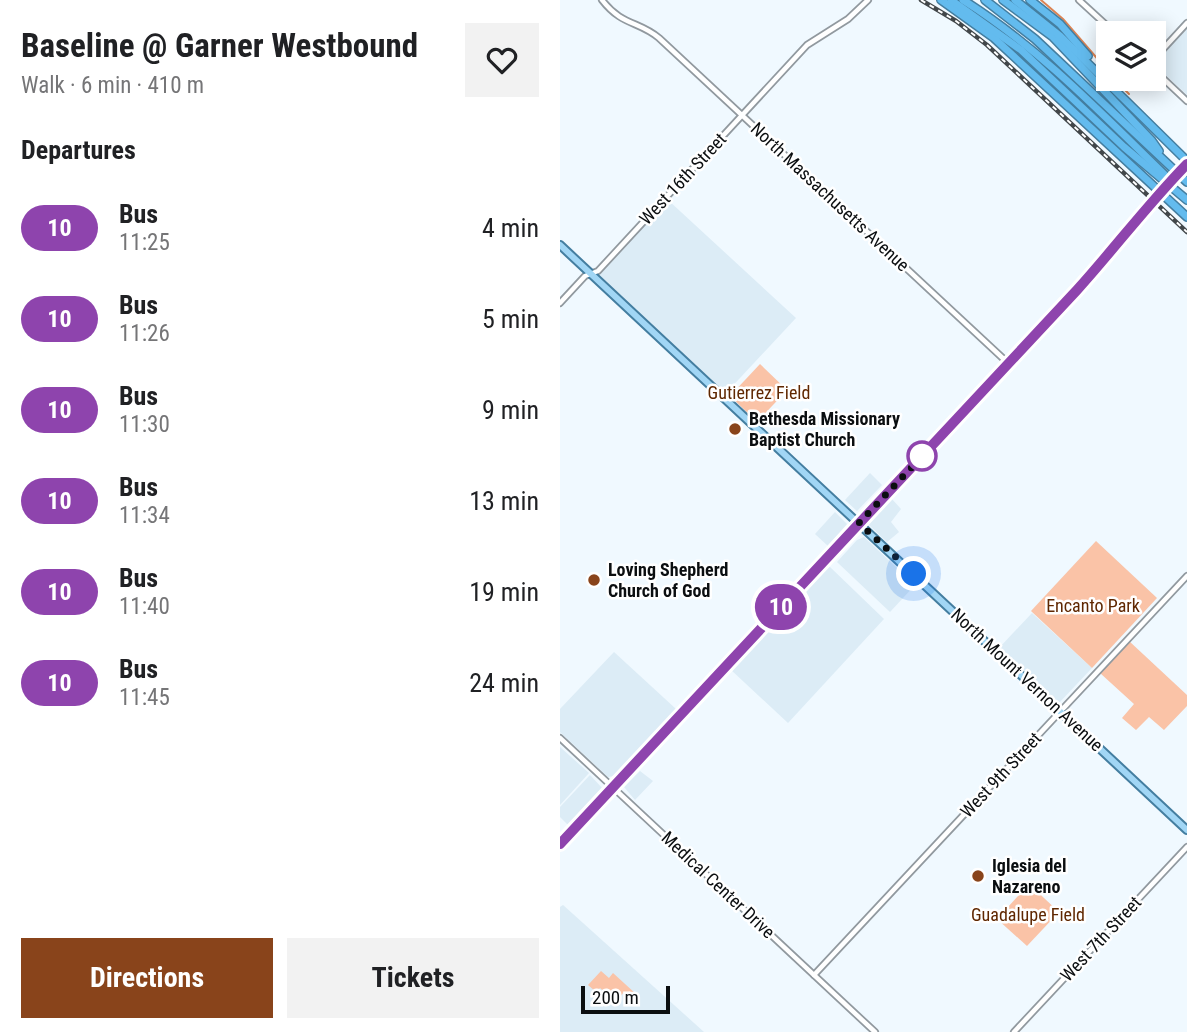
<!DOCTYPE html>
<meta charset="utf-8">
<style>
:root{--surface:#fff;--page:#f2f2f2;--text:#202124;--muted:#757577;--accent:#89441b}
body{margin:0;font-family:"Roboto Condensed",sans-serif;background:var(--page);color:var(--text);height:100vh;display:flex;flex-direction:column;font-size:26px;white-space:nowrap}
*{box-sizing:border-box;margin:0}
p{font-size:23px;color:var(--muted)}
.icon{flex:none;width:38px;height:38px;fill:none;stroke:currentColor;stroke-width:2;stroke-linecap:round;stroke-linejoin:round}
.map{position:relative;flex:1;overflow:hidden}
.drawer{display:flex;flex-direction:column;background:var(--surface);width:560px}
.drawer>*{flex:none}
.badge{padding:0 14px;border-radius:23px;font-size:24px;line-height:46px}
.buttons{position:absolute;left:536px;top:21px;display:grid;gap:14px}
.buttons a{display:grid;place-items:center;width:70px;height:70px;border-radius:0px;background:var(--surface);box-shadow:0 4px 18px #0003;font-size:35px}
.scale{position:absolute;left:21px;bottom:18px;width:89px;box-sizing:border-box;padding-left:7px;border:4px solid #0b0e10;border-top:0;font-size:19px;line-height:24px;white-space:nowrap;color:#0b0e10;-webkit-text-stroke:5px #fff;paint-order:stroke}
.you{position:absolute;width:35px;height:35px;margin:-18px;border:5px solid #fff;border-radius:50%;background:#1a73e8;box-shadow:0 0 0 10px #1a73e833}
.map>.badge{position:absolute;translate:-50% -50%;box-shadow:0 0 0 4px #fff}
h2{padding:0 21px;font-size:26px;line-height:63px}
.round{display:grid;place-items:center;flex:none;width:74px;height:74px;border-radius:0px;background:var(--page)}
.summary{display:flex;align-items:center;justify-content:space-between;height:119px;padding:0 21px}
h1{font-size:33px;font-weight:700;line-height:52px}
.button{display:flex;gap:14px;margin-top:auto;padding:14px 21px}
.button a{flex:1;height:80px;border-radius:0px;background:var(--accent);color:#fff;font-size:28px;font-weight:700;line-height:80px;text-align:center}
.button a+a{background:var(--page);color:var(--text)}
ul{padding:0;list-style:none}
li{display:flex;align-items:center;gap:21px;height:91px;padding:0 21px}
li div{flex:1}
li b{display:block;font-size:26px}
li em{font-style:normal}
li .badge{min-width:77px;font-weight:700;text-align:center}
main{display:flex;flex:1;min-height:0}
.map>svg:first-child{display:block}
.built{fill:#dcecf6}
.green{fill:#fac3a7}
.lines{fill:none;stroke-linecap:round;stroke-linejoin:round}
.stream{stroke:#dc8454;stroke-width:2}
.minor-casing{stroke:#91999f;stroke-width:8}
.major-casing{stroke:#447ea0;stroke-width:10}
.highway-casing{stroke:#447ea0;stroke-width:10}
.minor{stroke:#fff;stroke-width:4.5}
.major{stroke:#a1d6f5;stroke-width:6}
.highway{stroke:#63bbee;stroke-width:7}
.rail-casing{stroke:#42474a;stroke-width:4.5}
.rail{stroke:#fff;stroke-width:2;stroke-dasharray:5;stroke-linecap:butt}
.major-bridge-casing{stroke:#447ea0;stroke-width:10;stroke-linecap:butt}
.major-bridge{stroke:#a1d6f5;stroke-width:6}
.line-casing{stroke:#fff;stroke-width:16}
.line{stroke:#8e44ad;stroke-width:10}
.walk{stroke:#0b0e10;stroke-width:7;stroke-dasharray:0 12.6}
.poi-dot{fill:#89441b;stroke:#fff;stroke-width:2.5}
.stop-dot{fill:#fff;stroke:#8e44ad;stroke-width:3.5}
.labels{text-anchor:middle;stroke-width:5;stroke-linejoin:round;paint-order:stroke}
.street-label{font-size:18px;fill:#0b0e10;stroke:#fff}
.park-label{font-size:18px;fill:#5f2701;stroke:#fff}
.poi-label{font-size:18px;font-weight:bold;fill:#0b0e10;stroke:#fff;text-anchor:start}
</style>
<main>
<section class="drawer">
<div class="summary"><div><h1>Baseline @ Garner Westbound</h1><p>Walk · 6 min · 410 m</p></div><a class="round"><svg class="icon" aria-label="heart" viewBox="0 0 24 24"><path d="M12 20l-8-8c-3-5 5-10 8-4 3-6 11-1 8 4z"/></svg></a></div>
<h2>Departures</h2>
<ul>
<li><span class="badge" style="background:#8e44ad;color:#fff">10</span><div><b>Bus</b><p>11:25</p></div><em>4 min</em></li>
<li><span class="badge" style="background:#8e44ad;color:#fff">10</span><div><b>Bus</b><p>11:26</p></div><em>5 min</em></li>
<li><span class="badge" style="background:#8e44ad;color:#fff">10</span><div><b>Bus</b><p>11:30</p></div><em>9 min</em></li>
<li><span class="badge" style="background:#8e44ad;color:#fff">10</span><div><b>Bus</b><p>11:34</p></div><em>13 min</em></li>
<li><span class="badge" style="background:#8e44ad;color:#fff">10</span><div><b>Bus</b><p>11:40</p></div><em>19 min</em></li>
<li><span class="badge" style="background:#8e44ad;color:#fff">10</span><div><b>Bus</b><p>11:45</p></div><em>24 min</em></li>
</ul>
<div class="button"><a>Directions</a><a>Tickets</a></div>
</section>
<div class="map">
<svg width="627" height="1032" viewBox="0 0 627 1032">
<rect width="100%" height="100%" fill="#f0f9ff"/>
<g class="built">
<path d="M627,29v66l-33,-31z"/>
<path d="M108,200l128,118 -70,75 -128,-117z"/>
<path d="M310,473l12,12 -25,26 -12,-11z"/>
<path d="M331,498l10,11 -10,13 8,10 -12,10 -18,-17v-4z"/>
<path d="M275,512l12,12 -19,22 -13,-12z"/>
<path d="M304,537l51,48 -25,27 -53,-50 20,-22z"/>
<path d="M267,566h2l55,53 -96,104 -58,-54z"/>
<path d="M472,613l60,55 -33,35 -60,-55z"/>
<path d="M54,652l62,57 -62,67 -6,1 -48,-45v-23z"/>
<path d="M0,747l29,26 -29,32z"/>
<path d="M80,771l13,10 -18,19 -11,-13z"/>
<path d="M30,775l13,14 -35,36 -8,-8v-10z"/>
<path d="M3,905l141,127h-144v-125z"/>
</g>
<g class="green">
<path d="M200,364l27,26 -30,32 -27,-26z"/>
<path d="M536,541l61,57 -65,70 -61,-57z"/>
<path d="M569,641l58,54v11l-23,24 -15,-13 -13,13 -14,-12 12,-14 -34,-31z"/>
<path d="M469,884l30,28 -32,34 -30,-27z"/>
<path d="M41,971l8,7 4,-5 23,21 -4,5 -8,-7 -4,5 -7,-7 -5,5 -8,-7 -4,4 -8,-7z"/>
</g>
<g class="lines">
<g class="stream">
<path d="M481,0l22,19 45,52"/>
<path d="M554,79l15,15"/>
</g>
<g class="minor-casing">
<g id="minor">
<path d="M42,0c20,26 37,21 57,38l349,325"/>
<path d="M519,0l36,33"/>
<path d="M593,60l34,-37"/>
<path d="M593,69l34,32"/>
<path d="M0,303l25,-27 13,-5 209,-226 41,-26 20,-19"/>
<path d="M0,738l315,294"/>
<path d="M254,975l373,-399"/>
<path d="M454,1032l173,-185"/>
</g>
</g>
<g class="major-casing">
<g id="major">
<path d="M0,245l627,585"/>
<path d="M0,844l514,-551 40,-44 33,-43"/>
</g>
</g>
<g class="highway-casing">
<g id="highway">
<path d="M381,0l53,38 193,179"/>
<path d="M391,0l70,50 103,97 63,53"/>
<path d="M403,0c78,49 142,117 208,181"/>
<path d="M425,0l50,39 152,143"/>
<path d="M443,0l50,37 99,104 7,10"/>
<path d="M455,0l45,36 127,125"/>
<path d="M470,0l30,24 28,32"/>
</g>
</g>
<use href="#minor" class="minor"/>
<use href="#major" class="major"/>
<use href="#highway" class="highway"/>
<g class="rail-casing">
<path id="rail" d="M361,0l35,21 31,24 200,187"/>
</g>
<use href="#rail" class="rail"/>
<g class="major-bridge-casing">
<g id="major-bridge">
<path d="M603,189l22,-23"/>
<path d="M587,206l13,-14"/>
</g>
</g>
<use href="#major-bridge" class="major-bridge"/>
</g>
<g class="lines">
<g class="line-casing">
<path id="line" d="M0,844l517,-554c37,-41 71,-86 110,-126"/>
</g>
<use href="#line" class="line"/>
<path class="walk" d="M354,574l-55,-51 69,-73 -6,6"/>
</g>
<g class="poi-dot">
<circle cx="175" cy="429" r="7"/>
<circle cx="34" cy="580" r="7"/>
<circle cx="418" cy="876" r="7"/>
</g>
<circle class="stop-dot" cx="362" cy="456" r="14"/>
<g class="labels">
<g class="street-label">
<text transform="translate(123 179) rotate(-47)" y="6">West 16th Street</text>
<text transform="translate(270 197) rotate(43)" y="6">North Massachusetts Avenue</text>
<text transform="translate(467 680) rotate(43)" y="6">North Mount Vernon Avenue</text>
<text transform="translate(441 775) rotate(-47)" y="6">West 9th Street</text>
<text transform="translate(158 885) rotate(43)" y="6">Medical Center Drive</text>
<text transform="translate(541 939) rotate(-47)" y="6">West 7th Street</text>
</g>
<g class="park-label">
<text x="199" y="399">Gutierrez Field</text>
<text x="533" y="612">Encanto Park</text>
<text x="468" y="921">Guadalupe Field</text>
</g>
<g class="poi-label">
<text x="189" y="425">Bethesda Missionary<tspan x="189" dy="21">Baptist Church</tspan></text>
<text x="48" y="576">Loving Shepherd<tspan x="48" dy="21">Church of God</tspan></text>
<text x="432" y="872">Iglesia del<tspan x="432" dy="21">Nazareno</tspan></text>
</g>
</g>
</svg>
<div class="buttons">
<a><svg class="icon" aria-label="layers" viewBox="0 0 24 24"><path d="M12 4l9 5-9 5-9-5zM3 14l9 5 9-5"/></svg></a>
</div>
<div class="scale">200 m</div>
<div class="you" style="left:354px;top:574px"></div>
<b class="badge" style="left:221px;top:607px;background:#8e44ad;color:#fff">10</b>
</div>
</main>
